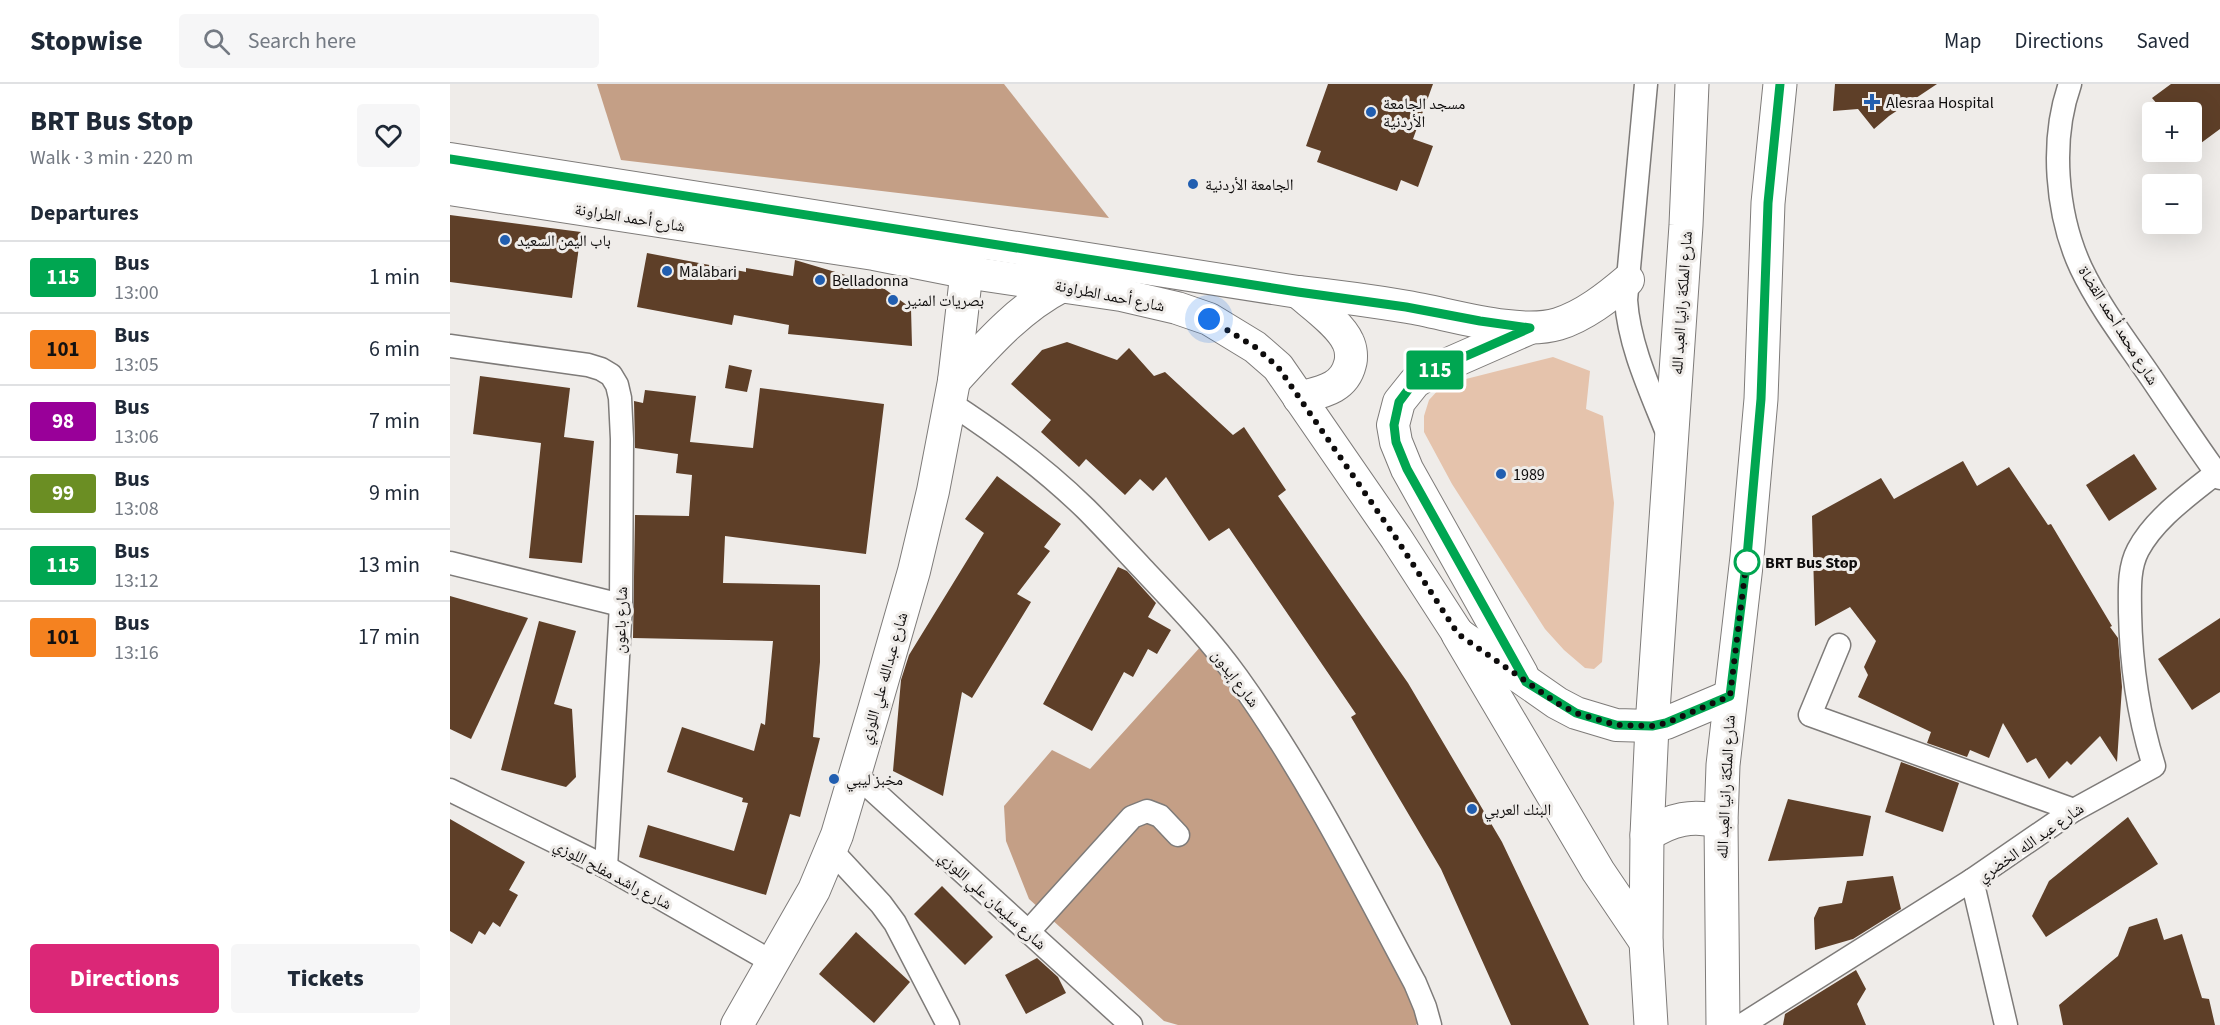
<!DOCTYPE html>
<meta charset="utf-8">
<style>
:root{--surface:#fff;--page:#f6f6f7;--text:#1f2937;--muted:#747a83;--line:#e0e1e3;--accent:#db2777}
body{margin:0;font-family:"Source Sans 3","Noto Naskh Arabic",sans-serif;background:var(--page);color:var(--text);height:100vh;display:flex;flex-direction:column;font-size:22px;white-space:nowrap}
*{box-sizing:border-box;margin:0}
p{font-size:20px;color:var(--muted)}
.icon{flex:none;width:33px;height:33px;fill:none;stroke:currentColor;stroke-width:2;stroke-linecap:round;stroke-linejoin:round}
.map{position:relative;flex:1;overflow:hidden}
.side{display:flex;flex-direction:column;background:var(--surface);width:450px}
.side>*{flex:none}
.badge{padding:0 12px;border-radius:4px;font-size:21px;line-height:39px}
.fabs{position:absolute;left:1692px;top:18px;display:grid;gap:12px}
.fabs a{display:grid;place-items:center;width:60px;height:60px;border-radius:6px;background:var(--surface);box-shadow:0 6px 24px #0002;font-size:30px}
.you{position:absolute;width:30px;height:30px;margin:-15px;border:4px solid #fff;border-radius:50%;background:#1a73e8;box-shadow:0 0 0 9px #1a73e833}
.map>.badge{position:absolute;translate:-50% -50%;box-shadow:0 0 0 3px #fff}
h2{padding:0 30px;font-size:22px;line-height:54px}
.round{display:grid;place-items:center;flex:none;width:63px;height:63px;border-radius:6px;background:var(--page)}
.summary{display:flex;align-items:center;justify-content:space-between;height:102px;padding:0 30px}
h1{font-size:28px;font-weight:800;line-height:45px}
.primary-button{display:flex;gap:12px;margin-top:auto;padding:12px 30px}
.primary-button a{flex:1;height:69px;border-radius:6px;background:var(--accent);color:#fff;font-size:24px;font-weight:800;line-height:69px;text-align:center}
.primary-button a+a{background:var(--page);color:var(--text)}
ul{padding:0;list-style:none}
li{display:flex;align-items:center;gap:18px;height:72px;padding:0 30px;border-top:2px solid var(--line)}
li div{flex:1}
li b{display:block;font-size:22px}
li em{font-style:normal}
li .badge{min-width:66px;font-weight:700;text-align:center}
header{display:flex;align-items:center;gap:36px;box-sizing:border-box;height:84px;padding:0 30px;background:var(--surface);border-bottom:2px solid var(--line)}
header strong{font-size:28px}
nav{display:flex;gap:33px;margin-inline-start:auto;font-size:21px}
.search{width:420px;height:54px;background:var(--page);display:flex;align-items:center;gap:15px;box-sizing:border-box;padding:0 21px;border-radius:6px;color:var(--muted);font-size:22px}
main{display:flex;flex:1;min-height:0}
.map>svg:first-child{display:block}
.green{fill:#e5c3ac}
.forest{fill:#c49f86}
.building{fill:#5e3f28}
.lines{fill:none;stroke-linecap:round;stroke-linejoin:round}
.street-casing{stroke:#7e7b79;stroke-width:25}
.secondary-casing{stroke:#7e7b79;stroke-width:34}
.primary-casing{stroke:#7e7b79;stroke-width:35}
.street{stroke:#fff;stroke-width:22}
.secondary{stroke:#fff;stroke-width:32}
.primary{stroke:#fff;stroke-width:33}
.line-casing{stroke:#fff;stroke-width:14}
.line{stroke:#00a651;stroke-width:9}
.walk{stroke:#0e0c0c;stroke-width:6;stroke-dasharray:0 10.8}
.poi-dot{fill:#215eb0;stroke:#efece9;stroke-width:2}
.stop-dot{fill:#fff;stroke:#00a651;stroke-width:3}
.labels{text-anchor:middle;stroke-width:6;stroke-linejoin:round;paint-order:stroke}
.poi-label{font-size:16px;fill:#0e0c0c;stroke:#efece9;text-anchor:start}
.street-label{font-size:16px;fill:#0e0c0c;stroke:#efece9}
.stop-label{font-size:16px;font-weight:bold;fill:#0e0c0c;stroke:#efece9;text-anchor:start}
</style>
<header>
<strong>Stopwise</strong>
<div class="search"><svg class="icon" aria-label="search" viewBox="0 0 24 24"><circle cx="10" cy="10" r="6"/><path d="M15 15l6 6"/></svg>Search here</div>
<nav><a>Map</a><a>Directions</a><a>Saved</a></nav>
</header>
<main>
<section class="side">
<div class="summary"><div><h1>BRT Bus Stop</h1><p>Walk · 3 min · 220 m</p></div><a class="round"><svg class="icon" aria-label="heart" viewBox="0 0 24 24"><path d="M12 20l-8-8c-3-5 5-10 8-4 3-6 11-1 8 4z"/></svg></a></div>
<h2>Departures</h2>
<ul>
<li><span class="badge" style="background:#00a651;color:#fff">115</span><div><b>Bus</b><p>13:00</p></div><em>1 min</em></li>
<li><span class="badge" style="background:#f58220;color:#111">101</span><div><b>Bus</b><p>13:05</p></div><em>6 min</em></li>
<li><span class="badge" style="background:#909;color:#fff">98</span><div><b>Bus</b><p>13:06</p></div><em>7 min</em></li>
<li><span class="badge" style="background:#6b8e23;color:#fff">99</span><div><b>Bus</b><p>13:08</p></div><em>9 min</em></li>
<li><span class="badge" style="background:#00a651;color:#fff">115</span><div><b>Bus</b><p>13:12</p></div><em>13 min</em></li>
<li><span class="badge" style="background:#f58220;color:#111">101</span><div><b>Bus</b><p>13:16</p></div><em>17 min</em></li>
</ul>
<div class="primary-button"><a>Directions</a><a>Tickets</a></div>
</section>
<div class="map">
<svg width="1770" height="941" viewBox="0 0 1770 941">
<rect width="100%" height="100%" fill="#efece9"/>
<path class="green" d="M1103,273l37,14 -4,38 17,7 11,87 -12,159 -8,7 -9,-1 -21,-18 -19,-21 -93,-145 -28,-52v-16l5,-16 11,-12 26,-9z"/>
<g class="forest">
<path d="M147,0h407l105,134 -488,-58z"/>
<path d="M753,560l56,72 158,289 3,15 -4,5h-238l-14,-4 -135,-122 -23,-58 -2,-35 48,-56 38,19z"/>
</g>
<g class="building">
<path d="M878,0h105l-20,55 20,7 -15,41 -17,-7 -4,11 -80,-29 4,-11 -15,-5z"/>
<path d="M1385,0h102l-48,32 -15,13 -16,-20 -25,2z"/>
<path d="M1721,0h49v45l-19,14 -9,-12v-19h-28l-12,-14z"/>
<path d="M0,131l131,17 -9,66 -122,-16z"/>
<path d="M197,169l99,19v-4l47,8 2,-16 84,25 32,23 1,38 -124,-12 1,-9 -55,-10 -2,10 -95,-18z"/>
<path d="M617,258l50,18 12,-12 25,28 11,-4 68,63 11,-8 42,63 -8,6 130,187 94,159 87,183h-78l-70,-156 -90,-152 5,-3 -127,-186 -20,13 -43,-64 -13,14 -13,-12 -15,16 -39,-36 -7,8 -38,-35 10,-12 -40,-36 31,-34z"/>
<path d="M279,281l23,5 -5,22 -22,-4z"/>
<path d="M30,292l90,12 -6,49 30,4 -12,122 -53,-5 12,-115 -68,-9z"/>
<path d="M310,304l124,16 -18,150 -141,-18 -2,47 97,2v77l-7,75 7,1 -20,79 -10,-3 -24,81 -127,-38 9,-32 86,26 14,-48 -6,-1 1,-4 -76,-26 15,-45 72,24 7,-28 4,2 8,-84 -140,-3 2,-123 54,1 3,-41 -16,-2 2,-19 -43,-6 -1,-47 9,2 2,-13 51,6 -6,46 63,6z"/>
<path d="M1684,370l23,35 -48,32 -23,-36z"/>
<path d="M1513,377l14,25 32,-19 39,58 3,-1 61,102 -2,1 8,11 4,49 -5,75 -17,-26 -29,29 -4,-4 -18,18 -13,-21 -9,5 -24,-40 -14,35 -19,-8 -3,7 -40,-14 4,-11 -73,-35 10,-22 -4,-8 12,-26 -26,-34 -35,19 -3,-110 69,-38 13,21z"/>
<path d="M547,392l64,48 -17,23 6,4 -33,43 14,8 -59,96 -10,-6 -19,104 -50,-25 8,-91 8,-25 75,-122 -19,-14z"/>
<path d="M668,483l9,4 29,32 -8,14 23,13 -14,24 -9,-5 -15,28 -9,-5 -32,59 -49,-27z"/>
<path d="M0,512l78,22 -57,121 -21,-10z"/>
<path d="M1770,534v74l-28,18 -34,-51z"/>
<path d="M89,537l37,10 -22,73 18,5 4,68 -10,10 -65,-17z"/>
<path d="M1451,678l58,21 -16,49 -58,-20z"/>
<path d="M1338,715l83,17 -8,40 -95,5z"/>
<path d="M1678,733l30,47 -112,73 -14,-21 17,-35z"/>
<path d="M0,735l75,43 -16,28 9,5 -18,32 -7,-5 -8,13 -6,-4 -7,13 -22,-13z"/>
<path d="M1443,792l8,33 -48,30 -38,11 -1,-32 5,-11 23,-4 5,-22z"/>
<path d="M492,802l51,51 -28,28 -51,-51z"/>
<path d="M1707,834l7,22 18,-6 20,64 7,1 6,26h-152l-4,-20 59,-49 11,-29z"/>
<path d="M406,848l54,50 -36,41 -55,-49z"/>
<path d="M587,874l21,19 8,16 -40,21 -21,-39z"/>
<path d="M1406,886l10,19 -9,15 9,21h-83l2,-11z"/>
</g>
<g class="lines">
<g class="street-casing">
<g id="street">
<path d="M1196,0l-20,216c3,46 25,92 42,135"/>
<path d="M1620,0c-20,56 -14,130 11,184 18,38 45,73 69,108 23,34 46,69 70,102"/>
<path d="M0,262l138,19 13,4 10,6 6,10 3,13 2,41 -1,166 -15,262"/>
<path d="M500,319c48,31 94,65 136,106 19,19 37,39 56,59 33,35 67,70 95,109 69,96 123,203 178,306l10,24 5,18"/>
<path d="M0,479l171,42"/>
<path d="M1389,561l-29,70 264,95"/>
<path d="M405,690l276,251"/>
<path d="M0,706l156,77 168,96"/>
<path d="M381,766l50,54 14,19 53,102"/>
<path d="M578,848l104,-115 15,-6 13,5 18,19"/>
<path d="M1292,941l230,-145"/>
<path d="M1556,941l-34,-145 102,-70 80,-44c-16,-51 -23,-100 -24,-154 0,-20 -2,-43 8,-62 17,-32 51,-55 78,-77"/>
</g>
</g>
<g class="secondary-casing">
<g id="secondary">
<path d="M0,75l848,133c37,4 74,9 110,15 42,7 110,29 150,17 26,-8 50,-27 70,-44"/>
<path d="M0,105l424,65 91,18 156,23 56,13 32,11 46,28 23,20 118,171 62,96 99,69 19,10 40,12 36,1 14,-3 64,-27"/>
<path d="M848,208c15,13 42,32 50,50 3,6 4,16 2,22 -6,25 -29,28 -51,34"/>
<path d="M504,297c33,-36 65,-73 108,-95"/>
<path d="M1072,590l-115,-205 -11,-27 -3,-17 6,-23 16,-20 17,-11 98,-43"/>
<path d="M287,941l77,-135 23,-55 37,-125 40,-139 19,-80 21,-110 15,-130"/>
</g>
</g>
<g class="primary-casing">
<g id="primary">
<path d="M1008,550l140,237 48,71"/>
<path d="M1197,751c24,-16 46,-21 74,-13"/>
<path d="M1201,941l-5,-83 1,-107 5,-109 34,-501 6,-141"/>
<path d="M1273,941l-2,-203 2,-57 24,-208 14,-158 7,-196 12,-119"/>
</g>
</g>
<use href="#street" class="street"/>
<use href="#secondary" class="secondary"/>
<use href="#primary" class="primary"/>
</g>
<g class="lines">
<g class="line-casing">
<path id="line" d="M0,75l848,133 108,15 74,14 50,7 -98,43 -18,11 -15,20 -5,23 2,17 11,27 119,213 50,31 40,12 36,1 14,-3 64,-27 17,-139 14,-158 7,-196 12,-119"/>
</g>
<use href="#line" class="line"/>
<path class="walk" d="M759,235l46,28 23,20 118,171 62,96 99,69 19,10 40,12 36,1 14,-3 64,-27 17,-139v5"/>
</g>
<g class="poi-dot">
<path d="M1419 9h6v6h6v6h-6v6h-6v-6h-6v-6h6z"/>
<circle cx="921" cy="28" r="6"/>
<circle cx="743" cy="100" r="6"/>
<circle cx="55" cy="156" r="6"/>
<circle cx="217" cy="187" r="6"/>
<circle cx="370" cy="196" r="6"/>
<circle cx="443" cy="216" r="6"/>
<circle cx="1051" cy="390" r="6"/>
<circle cx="384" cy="695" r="6"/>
<circle cx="1022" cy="725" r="6"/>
</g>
<circle class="stop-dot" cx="1297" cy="478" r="12"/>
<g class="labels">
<g class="poi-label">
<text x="1436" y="24">Alesraa Hospital</text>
<text x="933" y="25">مسجد الجامعة<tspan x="933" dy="18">الأردنية</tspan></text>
<text x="755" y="106">الجامعة الأردنية</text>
<text x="67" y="162">باب اليمن السعيد</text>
<text x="229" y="193">Malabari</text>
<text x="382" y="202">Belladonna</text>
<text x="455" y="222">بصريات المنير</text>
<text x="1063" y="396">1989</text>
<text x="396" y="701">مخبز ليبي</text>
<text x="1034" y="731">البنك العربي</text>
</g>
<g class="street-label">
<text transform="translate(180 133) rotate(9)" y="6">شارع أحمد الطراونة</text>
<text transform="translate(660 211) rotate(11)" y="6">شارع أحمد الطراونة</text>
<text transform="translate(1231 219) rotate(-86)" y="6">شارع الملكة رانيا العبد الله</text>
<text transform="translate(1669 241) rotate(58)" y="6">شارع محمد أحمد القضاة</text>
<text transform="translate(170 536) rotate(-88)" y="6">شارع باعون</text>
<text transform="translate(433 594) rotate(-74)" y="6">شارع عبدالله علي اللوزي</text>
<text transform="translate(786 594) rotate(53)" y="6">شارع إيدون</text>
<text transform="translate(1275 703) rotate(-87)" y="6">شارع الملكة رانيا العبد الله</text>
<text transform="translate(1580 758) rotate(-35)" y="6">شارع عبد الله الخضري</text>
<text transform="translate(163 790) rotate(28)" y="6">شارع راشد مفلح اللوزي</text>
<text transform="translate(543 816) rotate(42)" y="6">شارع سليمان علي اللوزي</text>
</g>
<g class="stop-label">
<text x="1315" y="484">BRT Bus Stop</text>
</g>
</g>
</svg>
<div class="fabs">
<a>+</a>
<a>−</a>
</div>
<div class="you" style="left:759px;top:235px"></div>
<b class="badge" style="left:985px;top:286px;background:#00a651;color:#fff">115</b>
</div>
</main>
